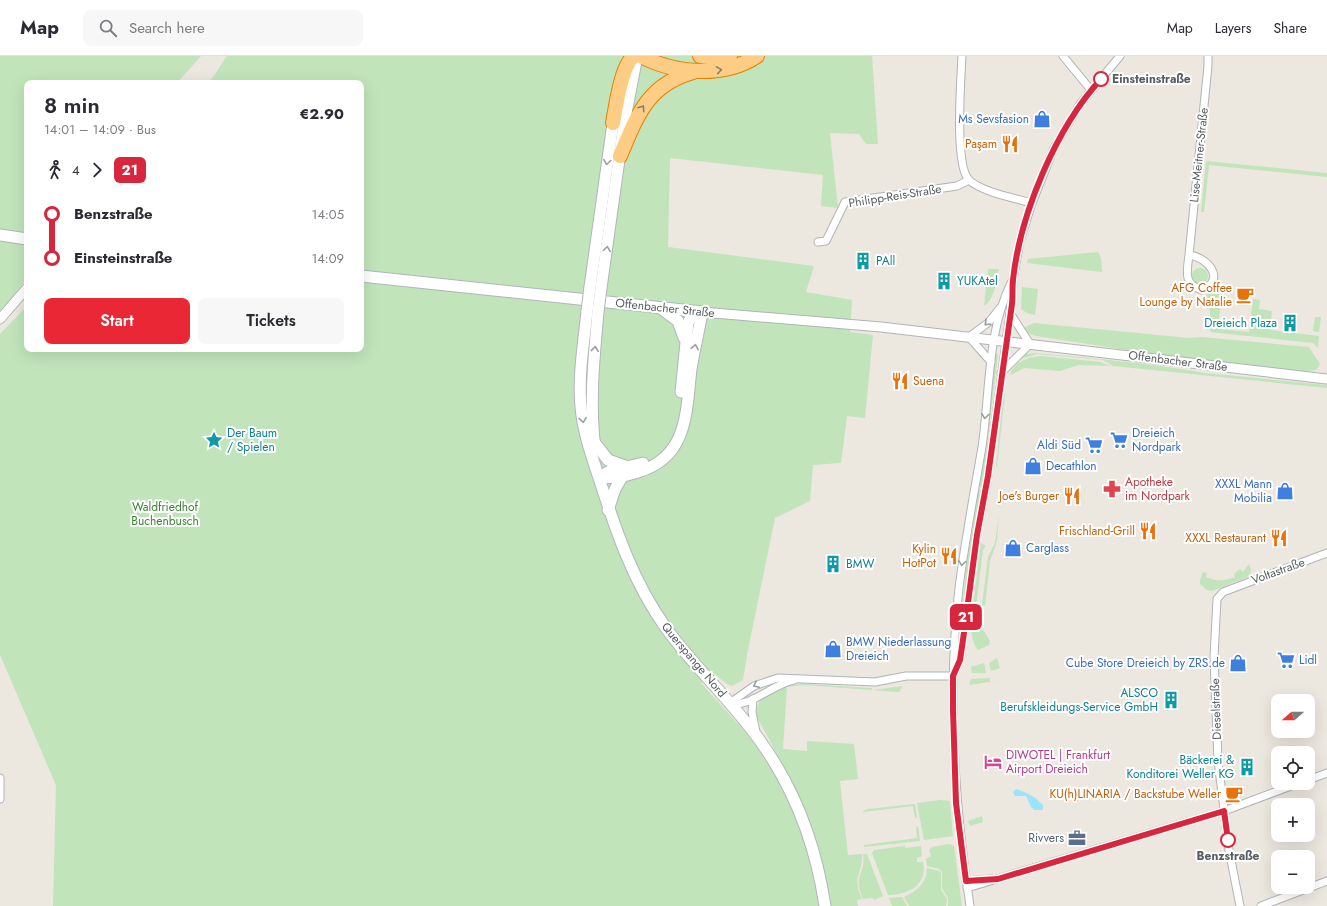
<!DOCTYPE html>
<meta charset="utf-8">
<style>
:root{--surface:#fff;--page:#f7f7f7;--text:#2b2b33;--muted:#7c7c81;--line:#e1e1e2;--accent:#ea2735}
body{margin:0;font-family:Jost,sans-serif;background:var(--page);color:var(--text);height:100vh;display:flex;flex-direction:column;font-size:15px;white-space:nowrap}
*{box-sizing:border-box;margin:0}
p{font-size:13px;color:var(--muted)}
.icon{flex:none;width:22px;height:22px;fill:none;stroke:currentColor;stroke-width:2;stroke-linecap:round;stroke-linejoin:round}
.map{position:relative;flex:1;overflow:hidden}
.sheet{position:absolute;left:24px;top:24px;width:340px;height:272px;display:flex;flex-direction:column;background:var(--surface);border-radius:8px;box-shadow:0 4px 16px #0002}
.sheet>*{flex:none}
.badge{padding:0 8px;border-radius:6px;font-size:14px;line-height:26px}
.needle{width:26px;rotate:250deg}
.fabs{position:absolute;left:1271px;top:638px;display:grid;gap:8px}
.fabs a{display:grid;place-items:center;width:44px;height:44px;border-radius:8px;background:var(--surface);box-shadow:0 4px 16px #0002;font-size:20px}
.map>.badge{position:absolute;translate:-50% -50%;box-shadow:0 0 0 2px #fff}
.legs{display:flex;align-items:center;gap:6px;height:44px;padding:0 20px;font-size:13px}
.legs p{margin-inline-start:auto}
.headline{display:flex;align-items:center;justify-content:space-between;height:68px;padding:0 20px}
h1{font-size:22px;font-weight:600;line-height:30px}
.button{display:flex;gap:8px;margin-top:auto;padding:8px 20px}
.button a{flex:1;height:46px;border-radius:8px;background:var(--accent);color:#fff;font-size:16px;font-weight:600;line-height:46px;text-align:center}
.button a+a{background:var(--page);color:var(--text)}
ul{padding:0 20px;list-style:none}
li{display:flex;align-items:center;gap:14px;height:44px;font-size:15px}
li i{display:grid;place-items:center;width:6px;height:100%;margin:0 5px;background:currentColor}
li i::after{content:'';width:10px;height:10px;margin:-5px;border:3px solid;border-radius:50%;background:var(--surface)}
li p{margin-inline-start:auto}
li:first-child i{background:linear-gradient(#0000 50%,currentColor 0)}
li:last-child i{background:linear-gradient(currentColor 50%,#0000 0)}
header{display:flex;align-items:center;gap:24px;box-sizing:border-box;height:56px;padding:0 20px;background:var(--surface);border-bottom:1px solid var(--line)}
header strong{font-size:19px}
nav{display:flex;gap:22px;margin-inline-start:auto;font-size:14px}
.search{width:280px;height:36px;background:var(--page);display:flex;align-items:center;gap:10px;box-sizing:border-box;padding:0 14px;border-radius:8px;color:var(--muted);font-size:15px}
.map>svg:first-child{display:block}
.green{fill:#c1e4bb}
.water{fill:#9ce3ff}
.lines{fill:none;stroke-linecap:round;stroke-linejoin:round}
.minor-casing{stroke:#b0b4b8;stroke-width:9}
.tertiary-casing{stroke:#b0b4b8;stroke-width:11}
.secondary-casing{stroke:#b1b6bb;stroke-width:13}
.motorway-casing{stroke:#eb7f00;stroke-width:16}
.minor{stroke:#fff;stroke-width:7}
.tertiary{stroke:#fff;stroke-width:9}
.secondary{stroke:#fff;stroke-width:11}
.motorway{stroke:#fdcd85;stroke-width:14}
.secondary-bridge-casing{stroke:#b1b6bb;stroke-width:13;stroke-linecap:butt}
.secondary-bridge{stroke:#fff;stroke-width:11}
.oneway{stroke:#8a7f6c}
.oneway2{stroke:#9b9ea0}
.line-1-casing{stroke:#fff;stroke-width:9}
.line-1{stroke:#d7263d;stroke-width:6}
.stop-1-dot{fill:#fff;stroke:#d7263d;stroke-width:2}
.labels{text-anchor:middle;stroke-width:4;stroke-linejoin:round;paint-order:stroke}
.stop-label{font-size:12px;font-weight:bold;fill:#585d61;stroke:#fff;text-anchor:start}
.shop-label{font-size:12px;fill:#366cbe;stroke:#fff;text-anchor:start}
.food-label{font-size:12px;fill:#c56008;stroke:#fff;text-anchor:end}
.street-label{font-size:12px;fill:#585d61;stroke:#fff}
.culture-label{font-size:12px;fill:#0d838f;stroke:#fff;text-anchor:start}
.health-label{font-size:12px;fill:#be3a42;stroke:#fff;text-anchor:start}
.park-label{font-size:12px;fill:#3c8434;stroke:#fff}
.hotel-label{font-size:12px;fill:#b23c85;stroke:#fff;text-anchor:start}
.service-label{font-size:12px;fill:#4e5e75;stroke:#fff;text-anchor:end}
</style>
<header>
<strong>Map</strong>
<div class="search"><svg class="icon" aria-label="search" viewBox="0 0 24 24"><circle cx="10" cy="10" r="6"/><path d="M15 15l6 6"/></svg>Search here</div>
<nav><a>Map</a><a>Layers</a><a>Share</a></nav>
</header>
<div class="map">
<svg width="1327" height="850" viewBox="0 0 1327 850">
<rect width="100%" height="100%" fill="#ece7df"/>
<g class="green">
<path d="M0,0h201l-24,27h-150v195l-27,35z"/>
<path d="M227,0h645l6,88h-12l-7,-10 -29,-1 8,75 -17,-2 2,-31 -153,-17 -2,89 146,19 -8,26 46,8 -2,32 23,3 -8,83 -18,-2 -6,47 -28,2 -3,36 -35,17 -27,132 -5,30 -11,6 -5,-2 -15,-12 -11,11 49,54 30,46 16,35 15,40 9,48h-767l3,-121 -56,-130v-321l27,-28v43h334v-266h-152z"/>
<path d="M1206,105l121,12v4l-118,-12 -5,47h-3z"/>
<path d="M1098,196l3,6 1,14 -75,-9 1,-4z"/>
<circle cx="1200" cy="220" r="8"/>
<path d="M988,213h11c-3,12 -4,30 -15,37z"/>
<path d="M1022,231l16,2 -3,26 -8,-2 -6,-4z"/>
<path d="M1216,231l6,1 -4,41 31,3 4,-33 7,1 -1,9 13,2 -2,19 49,6 -1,12 -5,-5 -103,-11v-21l-4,-16 6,-3z"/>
<path d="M1315,261h6l-2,15 -6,-1z"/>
<path d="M1034,267l155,15 12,-1 108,10 11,17 -4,6 -14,2 -136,-16 -130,-20 -9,-3 -4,-5z"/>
<path d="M1035,297c57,5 114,10 170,20l122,12v3l-214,-22 -10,-6 -66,-6 -20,6 9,-6z"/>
<path d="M995,298h3l-16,133 -4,-1 5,-24z"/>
<path d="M1042,300l58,6 10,4 -31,-1 -19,6 -36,-3 -13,7 -1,-1c5,-13 19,-17 32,-18z"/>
<path d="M1003,338h2l-8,73h-1z"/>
<path d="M978,434h4l-12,71 -7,71 -4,15 7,-78z"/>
<path d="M999,458l-2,27 -7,20 -5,45 -3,-1 6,-48 7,-14z"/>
<path d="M981,487l5,3 -3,3 -7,57h-3z"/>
<path d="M1249,508l2,5 -1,7 -38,15 -5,-1 -7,-6v-4l3,-8 4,1 -1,4c10,5 18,4 29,0l-1,-3 6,-5 3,3z"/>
<path d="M975,551l5,9 -3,3 -5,-2 1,-9z"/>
<path d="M974,565l10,10 6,10 -1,4 -11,5c-6,-7 -9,-22 -4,-29z"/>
<path d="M997,602l3,10 -9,3 -2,-8z"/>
<path d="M984,607l2,10h-14l-1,-6z"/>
<path d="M1069,614l-100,15 2,-6 19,-1v4z"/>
<path d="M805,628l67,4v2l31,-4 -4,6 -95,-7 -17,2 -4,62 24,2v-10l47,3 4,35 -18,2 8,74 14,-1c1,22 -11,20 0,45l-5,1 1,6h-29l-23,-93 -16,-35 -33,-61c-6,-24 31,-33 48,-33z"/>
<path d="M940,744l10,1 3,35 -29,4 -7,-37z"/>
<path d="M915,748l2,14h-2l-2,-12 -50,6v-1l5,-2z"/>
<path d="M982,760l1,6 -13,4 -2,-5z"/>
<path d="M918,770l2,15 -56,6v-2l53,-7 -1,-11z"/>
<path d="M949,788l5,2 8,60h-14v-8l-6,-10v-16l-3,-3 -12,-3 -1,-7 5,-3 -2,-6 3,-3z"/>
<path d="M905,790v2l16,-2 1,10 -5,2v4h6c5,23 -15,33 -35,33l-16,-42 2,-3z"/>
<path d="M863,798h4l16,42 -9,4 -1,-2 -10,1c-11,-25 3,-23 0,-45z"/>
<path d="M927,812l12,3 2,2v17l6,9 -1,7h-37l-5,-9c13,-6 23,-14 23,-29z"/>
<path d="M902,841l5,9h-15l-3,-8z"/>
</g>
<path class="water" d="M1016,733c12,4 18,7 27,16v5h-9l-3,-3 -5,-11h-11l-2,-4z"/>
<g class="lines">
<g class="minor-casing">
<g id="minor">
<path d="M962,0c-1,23 -8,109 7,124 13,12 45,18 63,23"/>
<path d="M1063,0l28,34"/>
<path d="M818,186l8,-1 19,-39 112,-16 12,-6"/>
<path d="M1189,199c18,2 38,24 13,35 -19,-6 -15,-18 -13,-35l19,-189v-10"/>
<path d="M991,306l-22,-25 20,-15 11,-14"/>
<path d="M1001,317l29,-29 -20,-31"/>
<path d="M953,620l7,-16 3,-20 14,-105 11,-59 22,-163 3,-33 7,-39 12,-38 22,-55 26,-44 40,-48"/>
<path d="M753,643l-1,13 4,20"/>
<path d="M730,647l24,-17 24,-8 97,4 31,-6h47"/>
<path d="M730,647c21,5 42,-19 64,-23"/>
<path d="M0,722v21"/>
<path d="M1308,724l19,-7"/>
<path d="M966,825l26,-2"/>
<path d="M967,832l257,-77 75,-28"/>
<path d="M970,850c-16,-105 -23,-212 -11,-318 6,-48 15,-94 23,-141 8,-54 5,-115 29,-164"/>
<path d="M1240,850l-11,-56 -11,-89 -4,-104 3,-58 6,-7 104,-39"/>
<path d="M1261,850l66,-25"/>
</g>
</g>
<g class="tertiary-casing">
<g id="tertiary">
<path d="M702,256l179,15 446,52"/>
<path d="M0,263l27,-31"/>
</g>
</g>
<g class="secondary-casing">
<g id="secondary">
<path d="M0,179l27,4"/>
<path d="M361,220l341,36c-3,19 -8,38 -11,57 -5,44 -3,88 -53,103 -14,4 -25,7 -39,5"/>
<path d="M590,231l24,-171"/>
<path d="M601,232l23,-164 13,-68"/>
<path d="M662,253l16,12 6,17"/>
<path d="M587,255c-3,31 -9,64 -6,96 2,24 10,47 18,71 17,53 34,104 67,150 28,39 64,71 92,110 36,49 58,108 67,168"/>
<path d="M681,336l7,-69 4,-8 5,-3"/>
<path d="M594,386l14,18 17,6"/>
<path d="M595,393c-6,-46 -1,-91 3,-137"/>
<path d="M599,421l11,-6 33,-8"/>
<path d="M608,454l7,-21 7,-12"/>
</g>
</g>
<g class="motorway-casing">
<g id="motorway">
<path d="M641,0c34,18 83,22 116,0"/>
<path d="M700,0l16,2 14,-2"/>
<path d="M613,67c3,-16 8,-57 21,-67"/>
<path d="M620,100c17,-40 27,-71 73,-84"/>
</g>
</g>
<use href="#minor" class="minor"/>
<use href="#tertiary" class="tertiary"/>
<use href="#secondary" class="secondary"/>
<use href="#motorway" class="motorway"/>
<g class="secondary-bridge-casing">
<g id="secondary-bridge">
<path d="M587,255l3,-24"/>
<path d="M598,256l3,-24"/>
</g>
</g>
<use href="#secondary-bridge" class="secondary-bridge"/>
</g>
<defs><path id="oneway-chevron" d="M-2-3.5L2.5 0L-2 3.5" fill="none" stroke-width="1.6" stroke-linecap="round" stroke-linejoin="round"/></defs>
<g class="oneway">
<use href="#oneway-chevron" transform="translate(719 14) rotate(-9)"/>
<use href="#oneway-chevron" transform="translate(642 52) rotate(-56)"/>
</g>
<g class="oneway2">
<use href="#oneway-chevron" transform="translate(607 106) rotate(98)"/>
<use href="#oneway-chevron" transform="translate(607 193) rotate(-82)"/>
<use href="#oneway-chevron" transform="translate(987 267) rotate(138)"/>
<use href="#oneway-chevron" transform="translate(695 291) rotate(-79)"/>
<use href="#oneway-chevron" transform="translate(595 293) rotate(-84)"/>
<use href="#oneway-chevron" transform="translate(985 360) rotate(97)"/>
<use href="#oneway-chevron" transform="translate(583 364) rotate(81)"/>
<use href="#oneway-chevron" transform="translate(962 507) rotate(98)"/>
<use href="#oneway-chevron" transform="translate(756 629) rotate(155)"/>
</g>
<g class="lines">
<g class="line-1-casing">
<path id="line-1" d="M1101,23c-45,49 -81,135 -88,201 -1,8 0,16 -1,24l-24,172 -11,59 -14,105 -3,20 -7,16v34l3,93 10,78 32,-2 226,-68 4,29"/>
</g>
<use href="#line-1" class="line-1"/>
</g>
<defs>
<g id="shop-bare" transform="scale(1.38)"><path d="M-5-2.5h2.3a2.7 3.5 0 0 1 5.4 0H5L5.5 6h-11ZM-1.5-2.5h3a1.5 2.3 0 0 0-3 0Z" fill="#3f7fe0" stroke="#fff" stroke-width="2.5" paint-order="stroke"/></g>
<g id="restaurant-bare" transform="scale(1.38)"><path d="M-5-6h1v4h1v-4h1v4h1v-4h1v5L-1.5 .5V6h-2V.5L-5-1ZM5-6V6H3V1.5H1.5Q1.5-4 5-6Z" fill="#e8710a" stroke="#fff" stroke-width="2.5" paint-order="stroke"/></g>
<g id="building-bare" transform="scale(1.38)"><path d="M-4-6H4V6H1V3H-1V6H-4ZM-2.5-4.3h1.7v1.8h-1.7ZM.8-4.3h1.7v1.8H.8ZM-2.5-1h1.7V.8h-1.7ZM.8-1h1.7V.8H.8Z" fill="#0f9aa8" stroke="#fff" stroke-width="2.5" paint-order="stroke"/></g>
<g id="cafe-bare" transform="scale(1.38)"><path d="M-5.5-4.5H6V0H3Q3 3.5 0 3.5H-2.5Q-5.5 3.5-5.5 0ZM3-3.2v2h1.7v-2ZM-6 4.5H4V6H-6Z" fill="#e8710a" stroke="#fff" stroke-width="2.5" paint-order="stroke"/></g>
<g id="sight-bare" transform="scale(1.38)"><path d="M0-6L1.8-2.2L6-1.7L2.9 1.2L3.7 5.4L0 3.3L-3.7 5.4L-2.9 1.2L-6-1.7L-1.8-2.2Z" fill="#0f9aa8" stroke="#fff" stroke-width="2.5" paint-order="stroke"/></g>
<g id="supermarket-bare" transform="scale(1.38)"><path d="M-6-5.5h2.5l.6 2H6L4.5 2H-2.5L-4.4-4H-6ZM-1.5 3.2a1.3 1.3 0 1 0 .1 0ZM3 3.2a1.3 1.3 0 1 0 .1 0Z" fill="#3f7fe0" stroke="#fff" stroke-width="2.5" paint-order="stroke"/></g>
<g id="pharmacy-bare" transform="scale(1.38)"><path d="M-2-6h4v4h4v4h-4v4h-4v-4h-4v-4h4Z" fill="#e0444e" stroke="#fff" stroke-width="2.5" paint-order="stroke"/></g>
<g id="hotel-bare" transform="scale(1.38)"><path d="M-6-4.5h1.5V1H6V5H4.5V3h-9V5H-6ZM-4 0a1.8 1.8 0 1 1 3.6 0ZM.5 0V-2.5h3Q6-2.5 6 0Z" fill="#d1479c" stroke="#fff" stroke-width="2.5" paint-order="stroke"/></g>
<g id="office-bare" transform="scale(1.38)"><path d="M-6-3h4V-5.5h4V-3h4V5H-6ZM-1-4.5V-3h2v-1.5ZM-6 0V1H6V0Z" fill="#5c6f8a" stroke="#fff" stroke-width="2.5" paint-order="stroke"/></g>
</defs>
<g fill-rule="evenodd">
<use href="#shop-bare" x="1042" y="63"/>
<use href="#restaurant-bare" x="1010" y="88"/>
<use href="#building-bare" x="863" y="205"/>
<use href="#building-bare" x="944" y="225"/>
<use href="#cafe-bare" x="1245" y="239"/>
<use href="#building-bare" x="1290" y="267"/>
<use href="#restaurant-bare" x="900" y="325"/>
<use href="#sight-bare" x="214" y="384"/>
<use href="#supermarket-bare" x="1119" y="384"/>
<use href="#supermarket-bare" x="1094" y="389"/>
<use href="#shop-bare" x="1033" y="410"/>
<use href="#pharmacy-bare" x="1112" y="433"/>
<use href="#shop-bare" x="1285" y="435"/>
<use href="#restaurant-bare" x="1072" y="440"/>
<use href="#restaurant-bare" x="1148" y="475"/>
<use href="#restaurant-bare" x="1279" y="482"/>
<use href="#shop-bare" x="1013" y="492"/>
<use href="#restaurant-bare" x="949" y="500"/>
<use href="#building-bare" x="833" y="508"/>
<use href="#shop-bare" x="833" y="593"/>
<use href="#supermarket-bare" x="1286" y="604"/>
<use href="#shop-bare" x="1238" y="607"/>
<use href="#building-bare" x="1171" y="644"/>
<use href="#hotel-bare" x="993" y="706"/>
<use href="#building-bare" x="1247" y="711"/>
<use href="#cafe-bare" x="1234" y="738"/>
<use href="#office-bare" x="1077" y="782"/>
</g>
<g class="stop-1-dot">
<circle cx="1101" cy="23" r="7"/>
<circle cx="1228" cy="784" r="7"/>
</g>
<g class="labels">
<g class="stop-label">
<text x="1112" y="27">Einsteinstraße</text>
<text x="1228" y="804" text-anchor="middle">Benzstraße</text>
</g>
<g class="shop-label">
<text x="1029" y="67" text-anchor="end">Ms Sevsfasion</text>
<text x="1132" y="381">Dreieich<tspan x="1132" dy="14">Nordpark</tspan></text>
<text x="1081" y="393" text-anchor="end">Aldi Süd</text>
<text x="1046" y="414">Decathlon</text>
<text x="1272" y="432" text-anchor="end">XXXL Mann<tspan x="1272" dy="14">Mobilia</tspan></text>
<text x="1026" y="496">Carglass</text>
<text x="846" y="590">BMW Niederlassung<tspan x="846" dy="14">Dreieich</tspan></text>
<text x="1299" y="608">Lidl</text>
<text x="1225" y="611" text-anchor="end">Cube Store Dreieich by ZRS.de</text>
</g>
<g class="food-label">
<text x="997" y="92">Paşam</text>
<text x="1232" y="236">AFG Coffee<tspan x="1232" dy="14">Lounge by Natalie</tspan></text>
<text x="913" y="329" text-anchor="start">Suena</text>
<text x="1059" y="444">Joe's Burger</text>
<text x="1135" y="479">Frischland-Grill</text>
<text x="1266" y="486">XXXL Restaurant</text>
<text x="936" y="497">Kylin<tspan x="936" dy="14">HotPot</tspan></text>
<text x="1221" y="742">KU(h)LINARIA / Backstube Weller</text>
</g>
<g class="street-label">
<text transform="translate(1199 99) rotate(-84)" y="4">Lise-Meitner-Straße</text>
<text transform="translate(895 140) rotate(-9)" y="4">Philipp-Reis-Straße</text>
<text transform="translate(665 252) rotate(6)" y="4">Offenbacher Straße</text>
<text transform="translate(1178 305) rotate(7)" y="4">Offenbacher Straße</text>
<text transform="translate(1278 515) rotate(-20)" y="4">Voltastraße</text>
<text transform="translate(694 604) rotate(50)" y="4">Querspange Nord</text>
<text transform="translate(1216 653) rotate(-92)" y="4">Dieselstraße</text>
</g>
<g class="culture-label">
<text x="876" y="209">PAll</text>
<text x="957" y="229">YUKAtel</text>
<text x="1277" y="271" text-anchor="end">Dreieich Plaza</text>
<text x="227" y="381">Der Baum<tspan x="227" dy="14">/ Spielen</tspan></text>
<text x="846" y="512">BMW</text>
<text x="1158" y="641" text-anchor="end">ALSCO<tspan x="1158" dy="14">Berufskleidungs-Service GmbH</tspan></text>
<text x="1234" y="708" text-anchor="end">Bäckerei &amp;<tspan x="1234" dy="14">Konditorei Weller KG</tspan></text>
</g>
<g class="health-label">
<text x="1125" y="430">Apotheke<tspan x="1125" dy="14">im Nordpark</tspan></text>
</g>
<g class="park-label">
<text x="165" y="455">Waldfriedhof<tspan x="165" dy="14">Buchenbusch</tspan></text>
</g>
<g class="hotel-label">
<text x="1006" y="703">DIWOTEL | Frankfurt<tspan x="1006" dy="14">Airport Dreieich</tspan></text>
</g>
<g class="service-label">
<text x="1064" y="786">Rivvers</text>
</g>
</g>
</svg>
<div class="fabs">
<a><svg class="needle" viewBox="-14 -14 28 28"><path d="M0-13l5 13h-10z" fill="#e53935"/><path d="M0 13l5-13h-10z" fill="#7c7c81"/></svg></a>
<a><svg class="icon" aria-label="locate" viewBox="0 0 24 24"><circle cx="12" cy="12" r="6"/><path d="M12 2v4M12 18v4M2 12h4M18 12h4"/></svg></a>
<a>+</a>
<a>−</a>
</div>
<b class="badge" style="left:966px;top:561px;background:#d7263d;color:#fff">21</b>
<section class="sheet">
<div class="headline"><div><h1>8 min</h1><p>14:01 – 14:09 · Bus</p></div><b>€2.90</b></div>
<div class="legs"><svg class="icon" aria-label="walk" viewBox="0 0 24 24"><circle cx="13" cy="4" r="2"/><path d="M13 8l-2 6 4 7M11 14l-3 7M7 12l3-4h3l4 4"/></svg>4<svg class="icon" aria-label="forward" viewBox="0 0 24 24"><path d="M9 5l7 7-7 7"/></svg><b class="badge" style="background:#d7263d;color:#fff">21</b></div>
<ul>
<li><i style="color:#d7263d"></i><b>Benzstraße</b><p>14:05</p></li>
<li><i style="color:#d7263d"></i><b>Einsteinstraße</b><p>14:09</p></li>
</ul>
<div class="button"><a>Start</a><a>Tickets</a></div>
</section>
</div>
